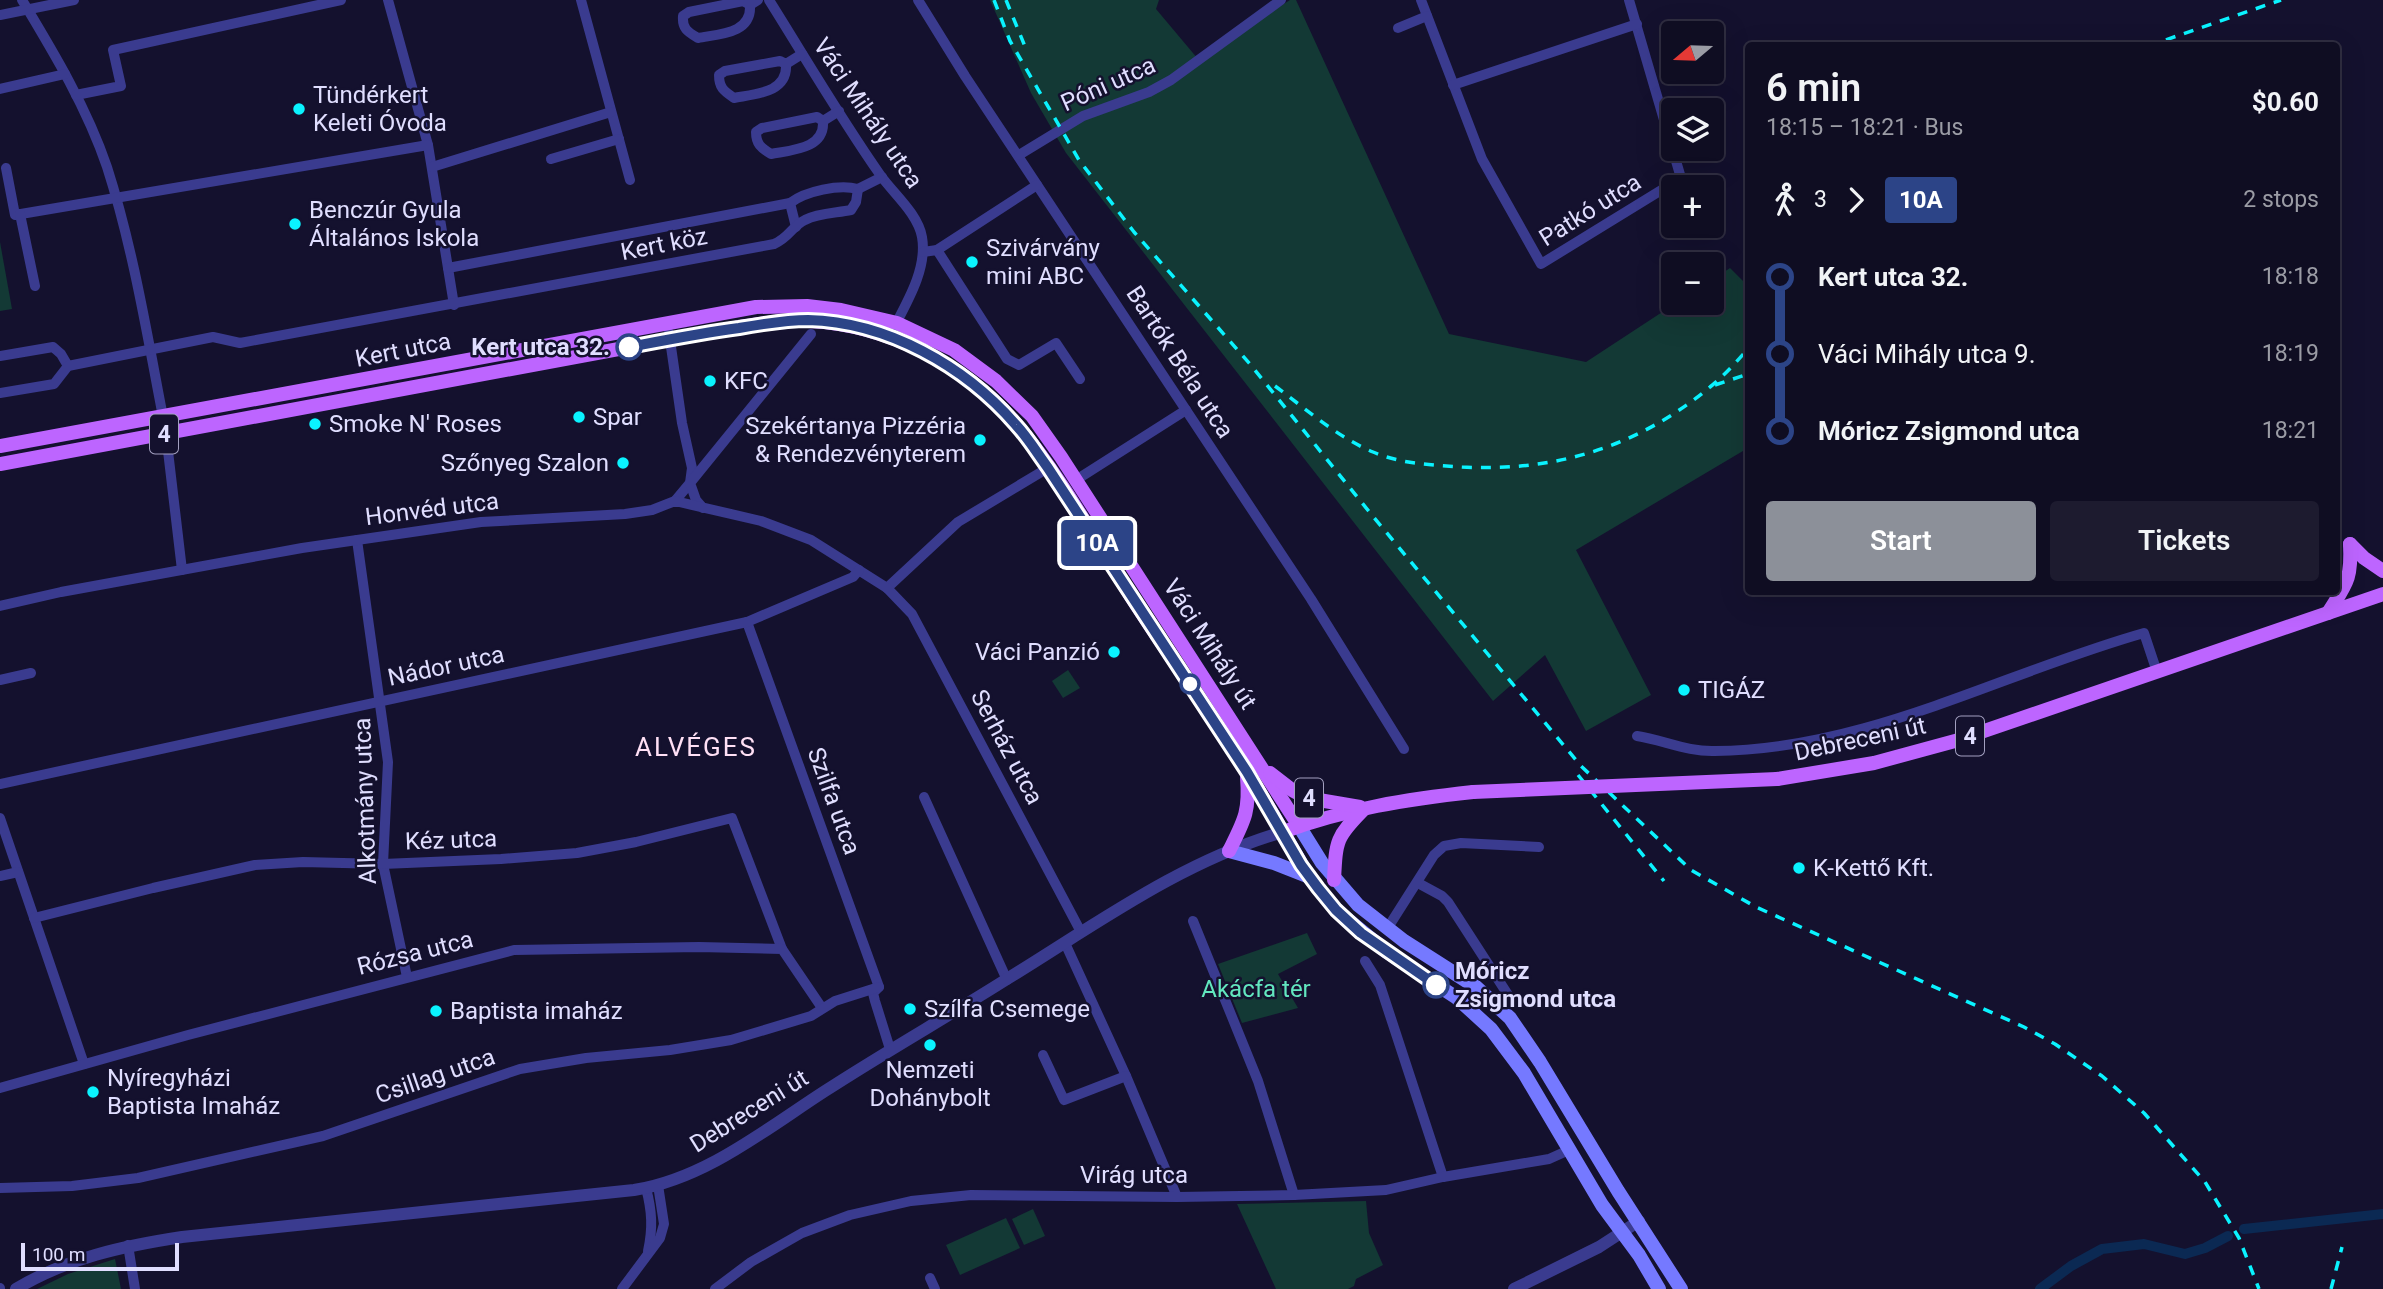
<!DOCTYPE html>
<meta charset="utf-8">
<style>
:root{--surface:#0f0d22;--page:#1d1b2f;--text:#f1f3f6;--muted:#9b9ca5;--line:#2f2d40;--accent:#8c9099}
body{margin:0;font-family:Roboto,sans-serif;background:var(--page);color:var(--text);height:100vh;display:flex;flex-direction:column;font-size:26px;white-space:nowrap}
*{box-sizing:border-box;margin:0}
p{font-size:23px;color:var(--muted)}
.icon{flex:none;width:38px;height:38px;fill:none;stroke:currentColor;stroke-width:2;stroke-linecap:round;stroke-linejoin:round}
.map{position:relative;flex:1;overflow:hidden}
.details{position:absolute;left:1745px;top:42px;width:595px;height:553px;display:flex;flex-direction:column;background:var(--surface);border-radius:7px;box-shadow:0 7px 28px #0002,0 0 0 2px var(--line)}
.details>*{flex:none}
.badge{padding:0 14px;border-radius:5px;font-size:24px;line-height:46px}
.needle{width:46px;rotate:251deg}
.fabs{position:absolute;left:1661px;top:21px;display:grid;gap:14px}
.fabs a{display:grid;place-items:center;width:63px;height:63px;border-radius:7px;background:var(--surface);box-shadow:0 7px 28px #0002,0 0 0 2px var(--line);font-size:35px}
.scale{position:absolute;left:21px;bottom:18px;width:158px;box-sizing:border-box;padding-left:7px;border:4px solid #e0deff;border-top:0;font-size:19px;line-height:24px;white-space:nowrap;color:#e0deff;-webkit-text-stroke:5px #14112e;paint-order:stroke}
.map>.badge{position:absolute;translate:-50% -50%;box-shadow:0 0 0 4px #fff}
.legs{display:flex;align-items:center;gap:10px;height:77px;padding:0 21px;font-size:23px}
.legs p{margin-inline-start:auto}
.head{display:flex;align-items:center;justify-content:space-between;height:119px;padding:0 21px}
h1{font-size:38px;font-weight:600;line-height:52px}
.cta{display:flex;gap:14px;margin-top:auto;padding:14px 21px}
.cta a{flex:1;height:80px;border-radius:7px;background:var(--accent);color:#fff;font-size:28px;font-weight:600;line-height:80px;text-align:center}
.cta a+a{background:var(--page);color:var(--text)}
ul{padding:0 21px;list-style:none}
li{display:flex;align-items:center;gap:24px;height:77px;font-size:26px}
li i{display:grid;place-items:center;width:10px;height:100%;margin:0 9px;background:currentColor}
li i::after{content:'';width:18px;height:18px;margin:-9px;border:5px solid;border-radius:50%;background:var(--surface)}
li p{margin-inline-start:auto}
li:first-child i{background:linear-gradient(#0000 50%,currentColor 0)}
li:last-child i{background:linear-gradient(currentColor 50%,#0000 0)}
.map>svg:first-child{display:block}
.green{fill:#133935}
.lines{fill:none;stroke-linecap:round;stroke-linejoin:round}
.canal{stroke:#0b2953;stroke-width:10}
.minor{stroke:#3a3b8f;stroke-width:10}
.tertiary{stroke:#3a3b8f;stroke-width:12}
.secondary{stroke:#7579ff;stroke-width:14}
.primary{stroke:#bd65ff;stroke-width:14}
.rail{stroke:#0af3ff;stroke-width:3.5;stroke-dasharray:10 9;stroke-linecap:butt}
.primary-bridge{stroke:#bd65ff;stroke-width:14}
.line-1-casing{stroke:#fff;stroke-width:16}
.line-1{stroke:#2c4487;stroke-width:10}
.poi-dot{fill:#0af3ff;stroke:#14112e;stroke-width:2.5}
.stop-1-dot{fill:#fff;stroke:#2c4487;stroke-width:3.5}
.labels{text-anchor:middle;stroke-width:5;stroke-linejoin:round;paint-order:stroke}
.shield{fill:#14112e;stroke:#a3a0c0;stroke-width:2}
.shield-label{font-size:23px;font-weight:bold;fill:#e0deff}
.street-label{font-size:24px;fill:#e0deff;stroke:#14112e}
.poi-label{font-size:24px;fill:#e0deff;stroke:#14112e;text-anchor:start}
.stop-label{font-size:24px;font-weight:bold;fill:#e0deff;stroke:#14112e;text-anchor:end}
.park-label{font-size:24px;fill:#62e7bf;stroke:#14112e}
.neighbourhood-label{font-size:26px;letter-spacing:2px;fill:#ffe0f5;stroke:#14112e}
</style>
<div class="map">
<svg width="2383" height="1289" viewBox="0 0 2383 1289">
<rect width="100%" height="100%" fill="#14112e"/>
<g class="green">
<path d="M990,0h169l-3,9 42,50 92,-59h6l153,334 137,28 90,-59h36v-23l18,-12 18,18v162l-172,102 75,145 -65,36 -41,-76 -52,46 -427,-548 -35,-60z"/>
<path d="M0,242l12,67 -12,2z"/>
<path d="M1068,670l12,18 -17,10 -11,-17z"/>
<path d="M1307,933l10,21 -39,20 20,34 -56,15 -24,-59z"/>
<path d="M1366,1201l3,32 14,32 -27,14 -2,7 -6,3h-72l-39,-85z"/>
<path d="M1033,1209l12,27 -21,9 -12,-26z"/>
<path d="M1006,1218l14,30 -60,27 -14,-30z"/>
<path d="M115,1259l6,30h-84l31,-15z"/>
</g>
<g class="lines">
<g class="canal">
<path d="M2244,1229l139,-15"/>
<path d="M2040,1289l31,-23 31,-17 42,-5 41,10 20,-6 23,-12"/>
</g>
<g class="minor">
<path d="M22,0c32,53 65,108 85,167 26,81 40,167 56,250"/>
<path d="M388,0l40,145 26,160"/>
<path d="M581,0l49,180"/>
<path d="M769,0c37,59 72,119 112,176 13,18 37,38 41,61 6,34 -18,70 -33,100"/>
<path d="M918,0l47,76 346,523 93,150"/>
<path d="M1421,0l61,159 59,105 140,-86 -52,-178"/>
<path d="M750,5c2,29 -31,29 -52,33 -10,-6 -16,-9 -15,-22l6,-4 54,-11 7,4 8,-5"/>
<path d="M0,15l74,-15"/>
<path d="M1398,28l29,-12"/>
<path d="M786,64c2,29 -31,30 -52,34 -10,-7 -15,-10 -15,-23l6,-4 55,-10 6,3 16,-10"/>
<path d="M1453,85l184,-61"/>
<path d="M0,89l65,-15"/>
<path d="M76,95l45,-9 -8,-36 228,-50"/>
<path d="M823,121c2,28 -31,29 -52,33 -10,-6 -15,-10 -15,-22l6,-4 55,-11 6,4 16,-10"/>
<path d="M1019,155l64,-39 66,-24 22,-12 110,-80"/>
<path d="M551,159l68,-20"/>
<path d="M432,167l179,-55"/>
<path d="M6,168l9,47 413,-70"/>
<path d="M790,203l6,24"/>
<path d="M20,214l15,72"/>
<path d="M937,250l70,109 12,6 37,-22 24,36"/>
<path d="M923,252l14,-2 100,-65"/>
<path d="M448,268l342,-65c16,-12 49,-19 68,-14l24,-12"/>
<path d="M669,333l13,90 10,45 -2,15 -15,18"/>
<path d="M0,356l53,-9 8,7 7,12"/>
<path d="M0,393l54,-9 14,-18 145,-29 27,6 534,-99c15,-6 18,-18 31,-24 13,-7 32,-7 46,-10l5,-8 2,-13"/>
<path d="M166,434l16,136"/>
<path d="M1076,480l110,-70"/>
<path d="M703,508l-7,-8 -6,-17 121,-149"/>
<path d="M357,540l31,222 -5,102 24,113"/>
<path d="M887,588l71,-66 90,-54"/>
<path d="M0,606l61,-14 241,-44 179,-26 144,-8 27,-4 23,-9 86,20 50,19 76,48 25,26 169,318"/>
<path d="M747,622l132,365 -6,6 2,8 15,48"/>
<path d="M0,680l31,-7"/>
<path d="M1637,736c26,4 51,16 78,15 151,-1 287,-78 429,-118l13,39"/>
<path d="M0,784l747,-162 106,-45 6,-7"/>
<path d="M924,797l83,183"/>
<path d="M0,818l84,246"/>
<path d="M0,876l18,-4"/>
<path d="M1418,883l24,13 6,6 64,99"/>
<path d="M34,918l119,-30 102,-23 48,-3 80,2 118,-5 76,-6 59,-11 96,-24 50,131"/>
<path d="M1193,921l65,160 36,114"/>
<path d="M1387,929l47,-74 10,-9 17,-3 78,4"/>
<path d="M1065,943l61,133 51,121"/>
<path d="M1365,961l15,24 63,192"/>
<path d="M1043,1055l21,45 62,-24"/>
<path d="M0,1088l188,-53 326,-85 185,-3 83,2 40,59"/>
<path d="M0,1188l72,-2 66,-8 185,-42 197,-67 66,-11 84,-8 61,-10 80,-24 24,-15 44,-14"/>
<path d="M646,1188c6,23 7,40 2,63"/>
<path d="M128,1245l7,44"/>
<path d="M930,1278l5,11"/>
<path d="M0,1288v1"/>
<path d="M622,1289l38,-51 4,-14 -6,-39"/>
<path d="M715,1289l36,-27 51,-29 48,-18 61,-14 60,-6 206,2 117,-2 92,-5 57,-13 106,-18 20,-9"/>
</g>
<g class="tertiary">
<path d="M16,1289c51,-31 107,-43 166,-52l452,-47c71,-11 132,-61 191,-99 60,-39 122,-74 182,-112 88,-54 175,-118 276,-147"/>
<path d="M1514,1289l85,-42 40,-26"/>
</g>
<g class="secondary">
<path d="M1299,826l23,37 36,42 46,36 72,46 34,31 30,44 78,129 63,98"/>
<path d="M1283,832l26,45 27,33 51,42 70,46 34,31 33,44 78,132 37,50 20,34"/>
<path d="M1229,851l45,12 33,13"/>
</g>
<g class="primary">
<path d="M0,446l756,-139 51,-1 34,4 56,13 57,27 42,31 36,35 29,41 238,369"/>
<path d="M0,464l710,-132c33,-5 67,-13 100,-11 79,4 156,44 207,104 43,50 81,120 117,176 50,77 104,151 149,231 62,-23 125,-33 190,-40"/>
<path d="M2350,544l14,14 19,13"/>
<path d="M2328,613c18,-29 24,-33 22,-69"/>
<path d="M1270,773l22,17 15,8 53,9"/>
<path d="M1777,779l97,-16 81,-22 428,-147"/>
<path d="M1229,851c15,-30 21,-39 18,-74"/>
<path d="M1334,880c2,-40 2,-43 30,-71"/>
</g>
<g class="rail">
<path d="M994,0l16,41 69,119 55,72 116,132 121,150 210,252 110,104 65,37 268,120 31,17 47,32 42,37 61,69 34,56 20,51"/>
<path d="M1006,0l20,49"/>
<path d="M2148,46l133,-46"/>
<path d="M1715,385l33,-11"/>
<path d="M1275,386c31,23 62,51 98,66 28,12 59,13 89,15 93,5 176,-20 248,-80 14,-11 26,-25 38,-38"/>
<path d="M1578,775l86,106"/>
<path d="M2331,1289l11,-42"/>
</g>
<path class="primary-bridge" d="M1473,792l304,-13"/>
</g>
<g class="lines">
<g class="line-1-casing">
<path id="line-1" d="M629,347c37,-7 73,-14 110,-19 23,-4 46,-8 69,-8 79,2 157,46 208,105 12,13 21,28 32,43l199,304 54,93 17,23 18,22 25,23 75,52"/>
</g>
<use href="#line-1" class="line-1"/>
</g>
<g class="poi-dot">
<circle cx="299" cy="109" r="7"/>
<circle cx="295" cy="224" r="7"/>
<circle cx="972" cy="262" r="7"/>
<circle cx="710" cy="381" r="7"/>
<circle cx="579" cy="417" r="7"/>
<circle cx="315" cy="424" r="7"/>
<circle cx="980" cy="440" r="7"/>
<circle cx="623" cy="463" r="7"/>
<circle cx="1114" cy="652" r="7"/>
<circle cx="1684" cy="690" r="7"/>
<circle cx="1799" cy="868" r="7"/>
<circle cx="910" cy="1009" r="7"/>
<circle cx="436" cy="1011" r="7"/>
<circle cx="930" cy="1045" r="7"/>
<circle cx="93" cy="1092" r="7"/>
</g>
<g class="stop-1-dot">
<circle cx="629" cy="347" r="12"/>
<circle cx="1190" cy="684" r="9"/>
<circle cx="1436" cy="985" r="12"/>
</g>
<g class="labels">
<g class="shield">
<rect x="150" y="414.5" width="28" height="39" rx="5"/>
<rect x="1956" y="716.5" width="28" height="39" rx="5"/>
<rect x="1295" y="778.5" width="28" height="39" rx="5"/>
</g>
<g class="shield-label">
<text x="164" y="442">4</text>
<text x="1970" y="744">4</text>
<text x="1309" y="806">4</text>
</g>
<g class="street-label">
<text transform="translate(1108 84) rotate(-24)" y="8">Póni utca</text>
<text transform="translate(868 113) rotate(56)" y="8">Váci Mihály utca</text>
<text transform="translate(1590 210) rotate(-32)" y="8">Patkó utca</text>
<text transform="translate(664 244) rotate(-11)" y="8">Kert köz</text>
<text transform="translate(403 350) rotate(-11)" y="8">Kert utca</text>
<text transform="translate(1180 362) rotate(57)" y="8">Bartók Béla utca</text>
<text transform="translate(432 509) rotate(-7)" y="8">Honvéd utca</text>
<text transform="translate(1210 644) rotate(57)" y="8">Váci Mihály út</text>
<text transform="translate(446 666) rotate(-12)" y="8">Nádor utca</text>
<text transform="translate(1860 739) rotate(-12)" y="8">Debreceni út</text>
<text transform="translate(1007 747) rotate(62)" y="8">Serház utca</text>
<text transform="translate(365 801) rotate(-92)" y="8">Alkotmány utca</text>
<text transform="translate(834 801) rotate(70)" y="8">Szilfa utca</text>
<text transform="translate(451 840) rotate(-2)" y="8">Kéz utca</text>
<text transform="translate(415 953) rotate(-14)" y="8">Rózsa utca</text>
<text transform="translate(435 1076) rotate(-19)" y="8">Csillag utca</text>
<text transform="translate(749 1111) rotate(-32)" y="8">Debreceni út</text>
<text x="1134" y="1183">Virág utca</text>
</g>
<g class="poi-label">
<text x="313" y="103">Tündérkert<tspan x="313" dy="28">Keleti Óvoda</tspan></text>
<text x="309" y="218">Benczúr Gyula<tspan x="309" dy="28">Általános Iskola</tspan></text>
<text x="986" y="256">Szivárvány<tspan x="986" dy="28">mini ABC</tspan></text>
<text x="724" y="389">KFC</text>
<text x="593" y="425">Spar</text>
<text x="329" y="432">Smoke N' Roses</text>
<text x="966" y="434" text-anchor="end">Szekértanya Pizzéria<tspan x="966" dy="28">&amp; Rendezvényterem</tspan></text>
<text x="609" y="471" text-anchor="end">Szőnyeg Szalon</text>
<text x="1100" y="660" text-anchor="end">Váci Panzió</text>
<text x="1698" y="698">TIGÁZ</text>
<text x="1813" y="876">K-Kettő Kft.</text>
<text x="924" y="1017">Szílfa Csemege</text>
<text x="450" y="1019">Baptista imaház</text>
<text x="930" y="1078" text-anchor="middle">Nemzeti<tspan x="930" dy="28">Dohánybolt</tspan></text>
<text x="107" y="1086">Nyíregyházi<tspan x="107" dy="28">Baptista Imaház</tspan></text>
</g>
<g class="stop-label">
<text x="610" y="355">Kert utca 32.</text>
<text x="1455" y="979" text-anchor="start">Móricz<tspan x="1455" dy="28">Zsigmond utca</tspan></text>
</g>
<g class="park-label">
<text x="1256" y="997">Akácfa tér</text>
</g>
<g class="neighbourhood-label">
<text x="696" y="756">ALVÉGES</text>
</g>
</g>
</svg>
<div class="fabs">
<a><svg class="needle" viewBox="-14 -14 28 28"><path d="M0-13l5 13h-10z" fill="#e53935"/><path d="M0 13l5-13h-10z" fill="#9b9ca5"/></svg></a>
<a><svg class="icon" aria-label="layers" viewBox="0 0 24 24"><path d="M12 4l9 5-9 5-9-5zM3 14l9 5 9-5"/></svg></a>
<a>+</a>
<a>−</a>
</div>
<div class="scale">100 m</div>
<b class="badge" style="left:1097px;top:543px;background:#2c4487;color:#fff">10A</b>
<section class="details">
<div class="head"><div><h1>6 min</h1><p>18:15 – 18:21 · Bus</p></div><b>$0.60</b></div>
<div class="legs"><svg class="icon" aria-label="walk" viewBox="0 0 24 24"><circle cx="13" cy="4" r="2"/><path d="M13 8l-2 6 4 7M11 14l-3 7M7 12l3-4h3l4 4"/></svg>3<svg class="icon" aria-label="forward" viewBox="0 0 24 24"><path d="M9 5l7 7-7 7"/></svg><b class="badge" style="background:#2c4487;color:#fff">10A</b><p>2 stops</p></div>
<ul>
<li><i style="color:#2c4487"></i><b>Kert utca 32.</b><p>18:18</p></li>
<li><i style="color:#2c4487"></i><span>Váci Mihály utca 9.</span><p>18:19</p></li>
<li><i style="color:#2c4487"></i><b>Móricz Zsigmond utca</b><p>18:21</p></li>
</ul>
<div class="cta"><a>Start</a><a>Tickets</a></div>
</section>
</div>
